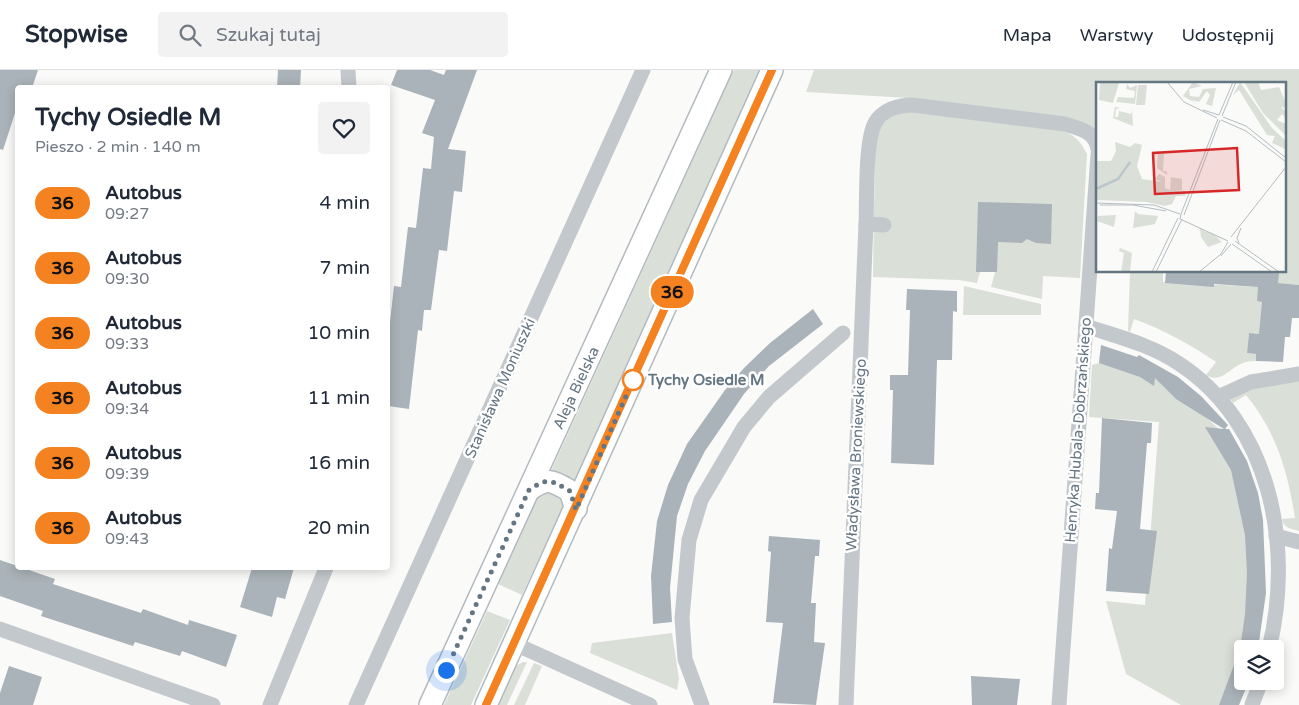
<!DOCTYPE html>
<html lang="pl">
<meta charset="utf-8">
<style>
:root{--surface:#fff;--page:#f2f2f3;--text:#1f2937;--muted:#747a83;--line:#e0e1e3}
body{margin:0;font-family:"Varela Round",sans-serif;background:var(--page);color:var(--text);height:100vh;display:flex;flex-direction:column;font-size:19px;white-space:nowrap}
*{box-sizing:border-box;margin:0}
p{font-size:16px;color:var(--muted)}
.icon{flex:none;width:28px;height:28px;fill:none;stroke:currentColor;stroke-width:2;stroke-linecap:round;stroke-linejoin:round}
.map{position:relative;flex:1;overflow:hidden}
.drawer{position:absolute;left:15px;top:15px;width:375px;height:485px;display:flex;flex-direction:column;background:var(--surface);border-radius:5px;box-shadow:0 2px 12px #0003}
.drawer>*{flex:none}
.badge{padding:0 10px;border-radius:16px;font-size:18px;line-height:32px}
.fabs{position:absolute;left:1234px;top:570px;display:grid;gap:10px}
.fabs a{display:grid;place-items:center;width:50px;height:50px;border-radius:5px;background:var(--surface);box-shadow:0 2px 12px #0003;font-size:25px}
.you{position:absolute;width:25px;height:25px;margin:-12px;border:4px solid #fff;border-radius:50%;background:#1a73e8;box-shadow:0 0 0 8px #1a73e833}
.map>.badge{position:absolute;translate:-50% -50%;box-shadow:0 0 0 2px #fff}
.round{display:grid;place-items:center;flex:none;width:52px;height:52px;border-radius:5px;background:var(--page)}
.summary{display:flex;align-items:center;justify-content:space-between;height:85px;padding:0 20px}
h1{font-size:24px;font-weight:700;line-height:38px}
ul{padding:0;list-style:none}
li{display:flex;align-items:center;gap:15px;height:65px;padding:0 20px}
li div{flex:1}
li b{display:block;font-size:19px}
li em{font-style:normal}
li .badge{min-width:55px;font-weight:700;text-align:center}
header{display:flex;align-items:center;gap:30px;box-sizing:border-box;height:70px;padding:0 25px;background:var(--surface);border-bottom:1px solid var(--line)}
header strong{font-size:24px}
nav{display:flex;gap:28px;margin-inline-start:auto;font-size:18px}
.search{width:350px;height:45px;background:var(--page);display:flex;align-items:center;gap:12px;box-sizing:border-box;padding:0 18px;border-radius:5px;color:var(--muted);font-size:19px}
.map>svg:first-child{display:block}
.green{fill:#dadfd7}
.building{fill:#aab3b9}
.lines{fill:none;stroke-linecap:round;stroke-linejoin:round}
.secondary-casing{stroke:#b3babf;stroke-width:24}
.street{stroke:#c3c8cc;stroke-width:15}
.secondary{stroke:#fff;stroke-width:21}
.line-casing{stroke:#fff;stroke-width:11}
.line{stroke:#f58220;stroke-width:8}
.walk{stroke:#657683;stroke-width:5;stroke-dasharray:0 9}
.stop-dot{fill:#fff;stroke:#f58220;stroke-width:2.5}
.labels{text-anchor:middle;stroke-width:5;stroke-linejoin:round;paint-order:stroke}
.stop-label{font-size:15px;font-weight:bold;fill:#657683;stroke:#fff;text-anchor:start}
.street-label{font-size:15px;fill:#657683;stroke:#fff}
.inset-river{fill:none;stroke:#bbc7cb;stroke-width:2.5}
.inset-road{fill:none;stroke:#b5bdc2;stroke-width:1}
.view{fill:#d62828;fill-opacity:0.15;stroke:#d62828;stroke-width:2.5}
.inset-edge{fill:none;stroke:#657683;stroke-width:2.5}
</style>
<header>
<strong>Stopwise</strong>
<div class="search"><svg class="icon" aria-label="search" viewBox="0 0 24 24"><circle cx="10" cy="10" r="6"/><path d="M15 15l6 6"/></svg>Szukaj tutaj</div>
<nav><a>Mapa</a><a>Warstwy</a><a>Udostępnij</a></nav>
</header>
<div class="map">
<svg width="1299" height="635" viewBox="0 0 1299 635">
<rect width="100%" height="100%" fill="#fafaf8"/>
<g class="green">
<path d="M734,0h28l-187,411 -12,-8 -12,-2z"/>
<path d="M814,0h485v215l-21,-2v-10l-18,-2h25v-187h-187v51l-18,-14 -171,-23 -103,-6z"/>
<path d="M907,42l153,17c14,6 20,11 27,25l-7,124 -37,-2 -1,23 -51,-12 4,-15h-15l-3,11 -18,-3 -86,-3 2,-136c5,-18 14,-26 32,-29z"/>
<path d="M1130,201h33v11l95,5v14l17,2 -16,31 -10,-1 -2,20 9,1v7c-24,-2 -31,25 -50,14l10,-13c-26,-18 -52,-32 -82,-43l-4,13 -2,-1z"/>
<path d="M964,216l77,18v11h-78z"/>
<path d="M1100,282l23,7 53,30 46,43 34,93 -14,142 -12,38h-49l-55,-31 -20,-73 39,4 14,-183 -70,-5 3,-52 7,-2z"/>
<path d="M1299,308v153c-7,-2 -16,-3 -17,-12l13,-1c-7,-46 -19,-87 -49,-123l-13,8 -4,-7 7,-4z"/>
<path d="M546,422l10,2 6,8v7l-40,86 -26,-12 40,-85z"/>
<path d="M487,541l23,9 -39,85h-27z"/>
<path d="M672,563l7,46 -2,11 -87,-37 2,-10z"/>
<path d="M523,592h4l-20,43h-12l19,-38z"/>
<path d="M534,593l8,3 -17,39h-11z"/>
</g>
<g class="building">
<path d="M0,0h38l-6,18h-14l-1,19 -14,43 -3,-1z"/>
<path d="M278,0h23l-1,18h-23z"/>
<path d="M397,0h33l14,5 2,-5h31l-29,79 18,2 -4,41 -8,-1 -7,60 -8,-1 -8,60h-7l-2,21 -4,-1 -9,79 -21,-3v-66l6,-54 7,1 7,-60 8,1 7,-60 8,1 3,-32 -12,-4 13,-33 -44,-15z"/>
<path d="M978,132l74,2 -1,40 -15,-1 -9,-4 -5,4 -24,-1 -1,30h-21z"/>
<path d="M1166,201l113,2 -1,10 21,2v33h-7l-2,19h-5l-2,25 -27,-1v-7l-9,-1 2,-20 10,1 3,-32 -5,-1 1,-14 -44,-3v3l-49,-4z"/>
<path d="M907,219l50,2v21l-4,-1 -1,49h-15l-3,105 -43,-2 2,-73h-3v-15h18l2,-65h-4z"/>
<path d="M813,239l10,15 -54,42 -25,28 -39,57 -17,33 -11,32 -7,72 2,34 -19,2 -2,-48 6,-55 11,-36 19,-41 38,-54 19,-22 26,-25z"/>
<path d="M1101,275l36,12 2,-2 39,22 23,19 27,29 -3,4h4l18,32 11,32 5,27 3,73 -8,56h-16v32h7l-10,24h-20l21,-56 5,-35 2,-41 -2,-38 -14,-65 -26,-43 19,2 -48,-30 -21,-21 -1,8 -14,-9 -41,-14z"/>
<path d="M1102,348l50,5 -1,20h-4l-7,86 17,2 -8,63 -43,-3 3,-43 3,1 5,-38 -22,-2 1,-16h3z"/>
<path d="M769,466l51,4 -1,16h-4l-4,47h5l-2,39 11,1 -9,62 -43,-2 10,-80 -17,-1 5,-70 -3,-1z"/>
<path d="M0,490l55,19 -2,5 88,29 2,-4 45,16 1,-5 48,15 -11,32 -44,-16 -2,5 -45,-14 -2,4 -92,-30 2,-5 -43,-15z"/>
<path d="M252,498h42l-9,31 -8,-2 -5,20 -32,-10z"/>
<path d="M9,596l33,11 -9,28h-33v-12z"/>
<path d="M971,606l49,3 -3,26h-45z"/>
</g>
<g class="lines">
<g class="secondary-casing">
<g id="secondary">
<path d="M529,420c19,-13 22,-10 41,1l6,18"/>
<path d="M430,635l291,-635"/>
<path d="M486,635l286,-635"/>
</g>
</g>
<g class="street">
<path d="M348,0l1,18"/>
<path d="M866,154c1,-23 -1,-83 9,-101 7,-13 23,-18 37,-18l153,19c15,5 30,7 33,25"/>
<path d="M1086,256c32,11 63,18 92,37 93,60 116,184 91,286"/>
<path d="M1218,327l33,-15 48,-8"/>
<path d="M1276,466l23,6"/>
<path d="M0,559l213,76"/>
<path d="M515,574l135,61"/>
<path d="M270,635l56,-137"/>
<path d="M356,635l287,-635"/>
<path d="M702,635l-17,-46 -3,-41 7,-78 12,-40 43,-73 25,-30 74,-64"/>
<path d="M846,635l20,-481 18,1"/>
<path d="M1059,635l39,-550"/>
<path d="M1252,635l9,-24"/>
</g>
<use href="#secondary" class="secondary"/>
</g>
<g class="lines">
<g class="line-casing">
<path id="line" d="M486,635l286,-635"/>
</g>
<use href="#line" class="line"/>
<path class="walk" d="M446,600l83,-180c19,-13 22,-10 41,1l6,19 57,-130"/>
</g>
<circle class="stop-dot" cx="633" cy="310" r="10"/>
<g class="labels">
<g class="stop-label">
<text x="648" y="315">Tychy Osiedle M</text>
</g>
<g class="street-label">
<text transform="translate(500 318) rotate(-66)" y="5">Stanisława Moniuszki</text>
<text transform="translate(576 318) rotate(-65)" y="5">Aleja Bielska</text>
<text transform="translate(1078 360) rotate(-86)" y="5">Henryka Hubala-Dobrzańskiego</text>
<text transform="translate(856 385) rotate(-87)" y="5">Władysława Broniewskiego</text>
</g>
</g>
<g transform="translate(1096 12)">
<rect width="190" height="190" fill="#fafaf8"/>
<path d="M4,0l19,1 -6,20 -14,-3zM97,0l9,4 -13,3 1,7 9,1 4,-8 13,-1 -4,18 -6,-2 4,-9 -3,-4 -8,11 -8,-2 9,6 -17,-10zM144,0l32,46 14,13 -1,8 -13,-6 3,-7 -8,-1 -28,-45 -6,5zM148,0h14l3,8 18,-3 7,16v5l-5,-1 5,5v6l-4,-4 -5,6 9,4v12l-23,-23zM31,2l3,4 7,-3 -2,19 -19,-2 2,-5 16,1 1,-7 -9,-2zM42,3h9l-2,20h-9zM19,25l5,1 -4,1 -1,8h3l1,-6 12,3 1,-4 1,16 -20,-8zM19,60l15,5 5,-4 7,2 -5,21 5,13 20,3 -7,-3 4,-5 6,3v11l5,2 1,-13 11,2v11h-10l15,1 -2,5h-9l-4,8 -7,2 -19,-4 -50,-2v-39h15l5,-10zM62,69l6,3 -1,17h4v4l-10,-7zM39,129l3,3 20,2 -3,8 -22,4zM20,133l-2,12 -17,-6 1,-5zM104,146l5,2 -2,1 9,2 12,8 -10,-6 8,7 -14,5 -7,-10zM24,166l12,5 -2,19h-9l3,-19 -5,-2z" fill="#dadfd7"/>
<path class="inset-river" d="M0,107l22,-10 12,-17"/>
<path class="inset-road" d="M71,0l17,20 33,16M107,28l16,5M123,33l14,-33M126,34l14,-34M127,35l23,9 40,32M125,38l25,11 40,31M0,121l58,2 26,9M4,123h33l33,6M85,132l37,-95M85,132l-1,5 48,22M88,133l36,-95M135,155l55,-70M139,159l44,31M143,161l-2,-5 4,-10M136,162l40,28M125,174l10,-12M56,190l26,-54M60,190l26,-53M103,190l22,-18 7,-12"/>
<path class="view" d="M141,66l2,42 -84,4 -2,-41z"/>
<rect width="190" height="190" class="inset-edge"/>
</g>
</svg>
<div class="fabs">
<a><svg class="icon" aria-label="layers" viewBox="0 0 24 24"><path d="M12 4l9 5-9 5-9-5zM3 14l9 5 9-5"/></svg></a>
</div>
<div class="you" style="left:446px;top:600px"></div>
<b class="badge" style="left:672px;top:222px;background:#f58220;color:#111">36</b>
<section class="drawer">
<div class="summary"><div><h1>Tychy Osiedle M</h1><p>Pieszo · 2 min · 140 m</p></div><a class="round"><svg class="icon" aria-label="heart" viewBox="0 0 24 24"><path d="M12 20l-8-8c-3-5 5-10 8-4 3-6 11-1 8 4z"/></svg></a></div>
<ul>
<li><span class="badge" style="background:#f58220;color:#111">36</span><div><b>Autobus</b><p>09:27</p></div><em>4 min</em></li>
<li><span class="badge" style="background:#f58220;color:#111">36</span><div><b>Autobus</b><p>09:30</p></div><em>7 min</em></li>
<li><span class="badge" style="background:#f58220;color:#111">36</span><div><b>Autobus</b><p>09:33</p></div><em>10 min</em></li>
<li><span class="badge" style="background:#f58220;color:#111">36</span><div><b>Autobus</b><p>09:34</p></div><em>11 min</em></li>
<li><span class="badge" style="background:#f58220;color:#111">36</span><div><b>Autobus</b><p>09:39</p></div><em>16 min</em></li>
<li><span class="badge" style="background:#f58220;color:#111">36</span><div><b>Autobus</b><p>09:43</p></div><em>20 min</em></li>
</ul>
</section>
</div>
